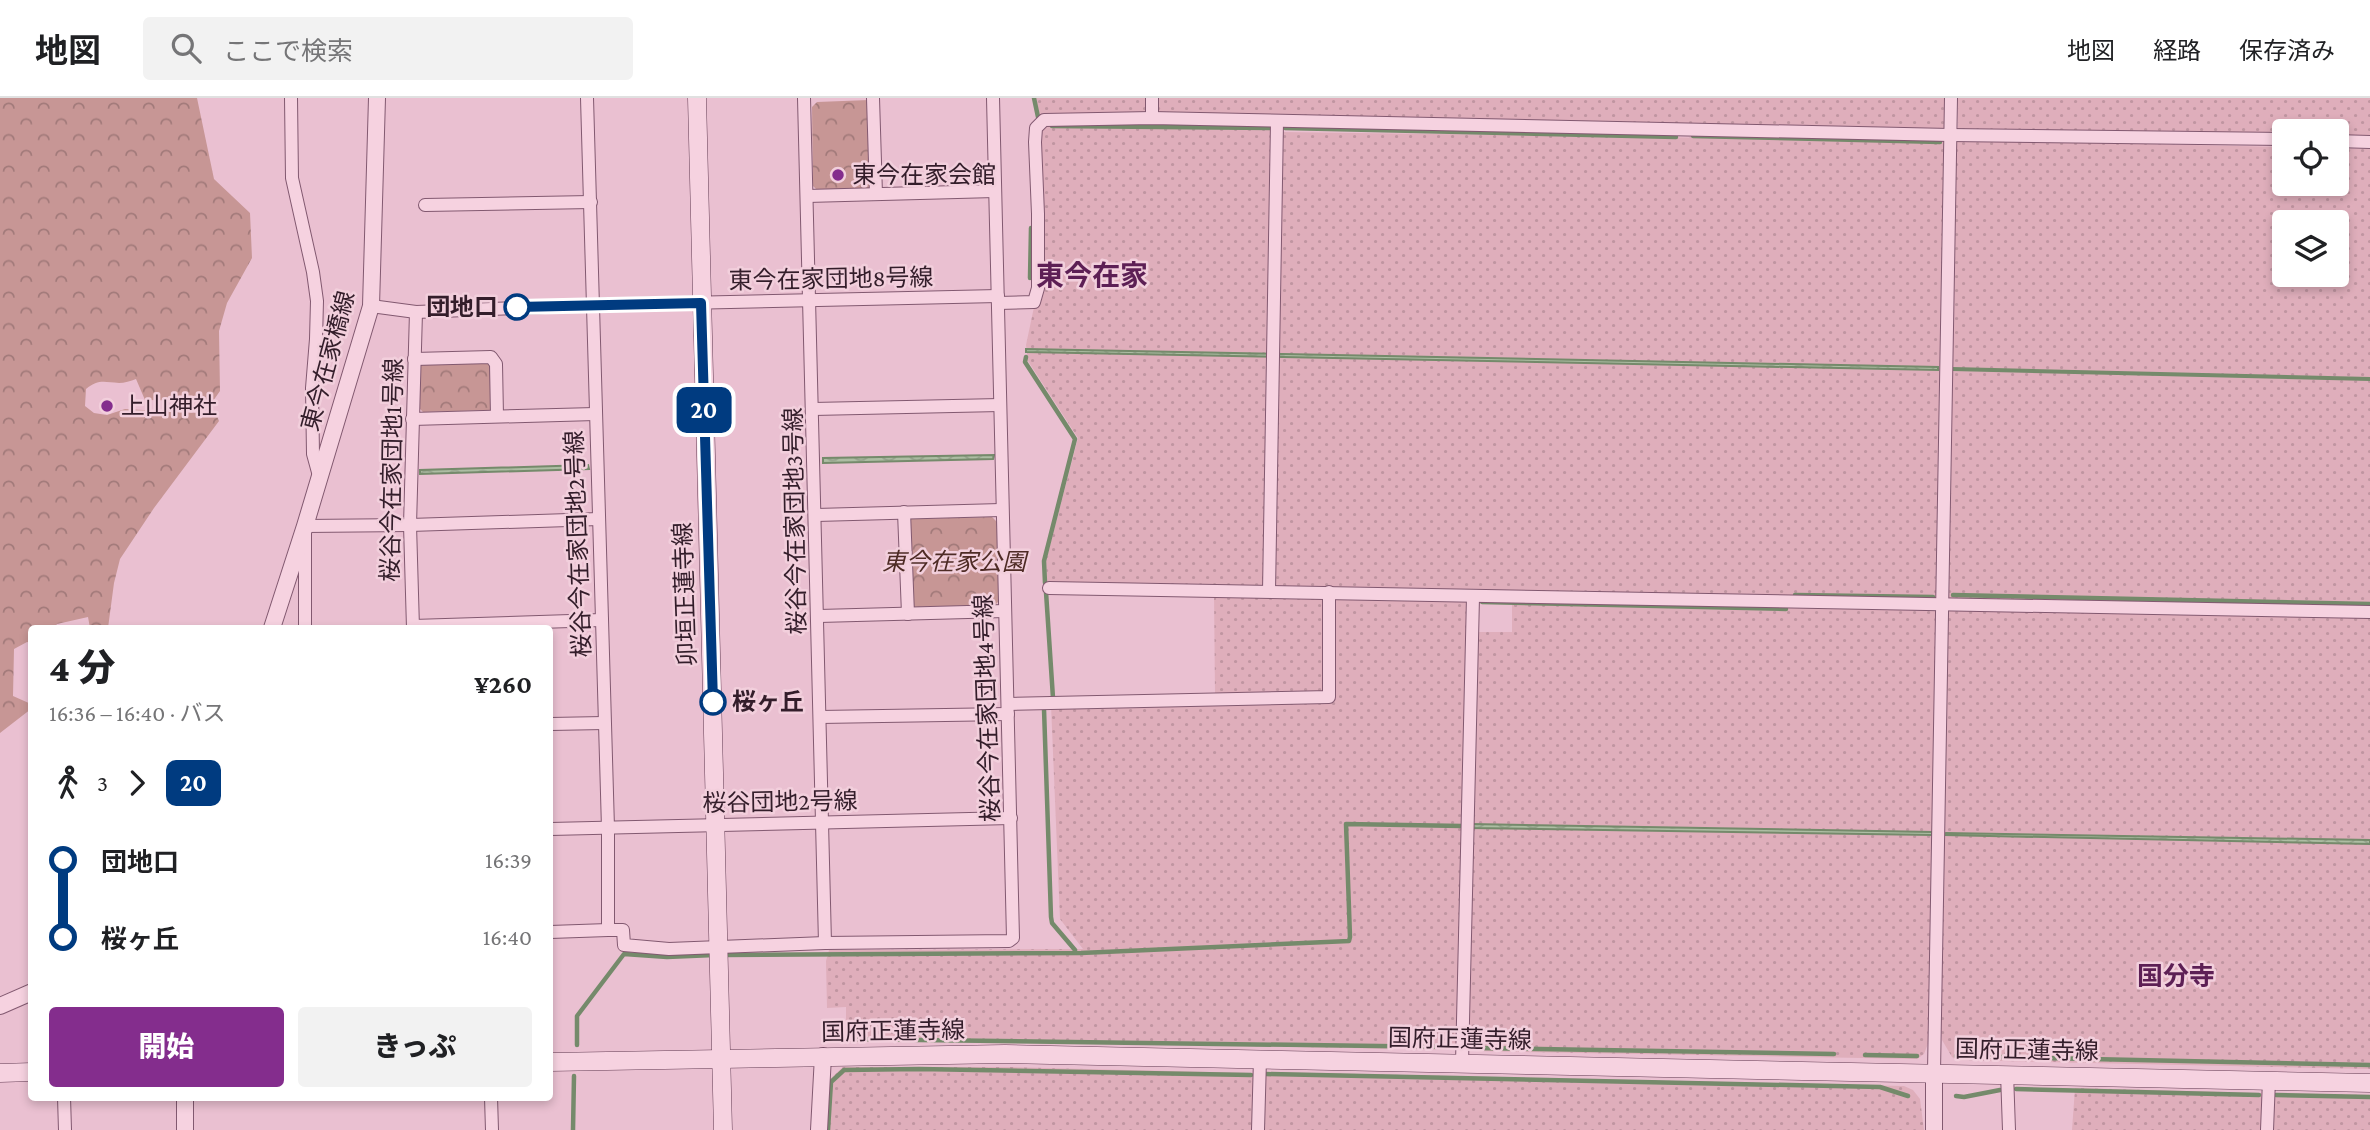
<!DOCTYPE html>
<html lang="ja">
<meta charset="utf-8">
<style>
:root{--surface:#fff;--page:#f2f2f2;--text:#202124;--muted:#757577;--line:#e0e0e0;--accent:#842d8d}
body{margin:0;font-family:"Crimson Pro","Noto Sans JP",serif;background:var(--page);color:var(--text);height:100vh;display:flex;flex-direction:column;font-size:26px;white-space:nowrap}
*{box-sizing:border-box;margin:0}
p{font-size:23px;color:var(--muted)}
.icon{flex:none;width:38px;height:38px;fill:none;stroke:currentColor;stroke-width:2;stroke-linecap:round;stroke-linejoin:round}
.map{position:relative;flex:1;overflow:hidden}
.sheet{position:absolute;left:28px;top:527px;width:525px;height:476px;display:flex;flex-direction:column;background:var(--surface);border-radius:7px;box-shadow:0 4px 10px #0003}
.sheet>*{flex:none}
.badge{padding:0 14px;border-radius:10px;font-size:24px;line-height:46px}
.buttons{position:absolute;left:2272px;top:21px;display:grid;gap:14px}
.buttons a{display:grid;place-items:center;width:77px;height:77px;border-radius:7px;background:var(--surface);box-shadow:0 4px 10px #0003;font-size:35px}
.map>.badge{position:absolute;translate:-50% -50%;box-shadow:0 0 0 4px #fff}
.legs{display:flex;align-items:center;gap:10px;height:77px;padding:0 21px;font-size:23px}
.legs p{margin-inline-start:auto}
.overview{display:flex;align-items:center;justify-content:space-between;height:119px;padding:0 21px}
h1{font-size:38px;font-weight:800;line-height:52px}
.action{display:flex;gap:14px;margin-top:auto;padding:14px 21px}
.action a{flex:1;height:80px;border-radius:7px;background:var(--accent);color:#fff;font-size:28px;font-weight:800;line-height:80px;text-align:center}
.action a+a{background:var(--page);color:var(--text)}
ul{padding:0 21px;list-style:none}
li{display:flex;align-items:center;gap:24px;height:77px;font-size:26px}
li i{display:grid;place-items:center;width:10px;height:100%;margin:0 9px;background:currentColor}
li i::after{content:'';width:18px;height:18px;margin:-9px;border:5px solid;border-radius:50%;background:var(--surface)}
li p{margin-inline-start:auto}
li:first-child i{background:linear-gradient(#0000 50%,currentColor 0)}
li:last-child i{background:linear-gradient(currentColor 50%,#0000 0)}
header{display:flex;align-items:center;gap:42px;box-sizing:border-box;height:98px;padding:0 35px;background:var(--surface);border-bottom:2px solid var(--line)}
header strong{font-size:33px}
nav{display:flex;gap:38px;margin-inline-start:auto;font-size:24px}
.search{width:490px;height:63px;background:var(--page);display:flex;align-items:center;gap:18px;box-sizing:border-box;padding:0 24px;border-radius:7px;color:var(--muted);font-size:26px}
.map>svg:first-child{display:block}
.farmland{fill:url(#farmland-dots);fill-rule:evenodd}
.forest{fill:url(#forest-crowns)}
.water{fill:url(#water-waves);stroke:#758a6b;stroke-width:2}
.lines{fill:none;stroke-linecap:round;stroke-linejoin:round}
.stream{stroke:#758a6b;stroke-width:4.5}
.minor-casing{stroke:#825970;stroke-width:14}
.tertiary-casing{stroke:#825970;stroke-width:18}
.secondary-casing{stroke:#643d54;stroke-width:19}
.minor{stroke:#f6d2e0;stroke-width:12}
.tertiary{stroke:#f6d2e0;stroke-width:16}
.secondary{stroke:#f6d2e0;stroke-width:18}
.line-1-casing{stroke:#fff;stroke-width:16}
.line-1{stroke:#003b80;stroke-width:10}
.poi-dot{fill:#842d8d;stroke:#f2cfdc;stroke-width:2.5}
.stop-1-dot{fill:#fff;stroke:#003b80;stroke-width:3.5}
.labels{text-anchor:middle;stroke-width:5;stroke-linejoin:round;paint-order:stroke}
.poi-label{font-size:24px;fill:#331d2a;stroke:#f2cfdc;text-anchor:start}
.street-label{font-size:24px;fill:#331d2a;stroke:#f2cfdc}
.stop-label{font-size:24px;font-weight:bold;fill:#331d2a;stroke:#f2cfdc;text-anchor:end}
.park-label{font-size:24px;font-style:italic;fill:#4e2b25;stroke:#f2cfdc}
.neighbourhood-label{font-size:26px;font-weight:bold;fill:#5d1f55;stroke:#f2cfdc}
.quarter-label{font-size:28px;font-weight:bold;fill:#5d1f55;stroke:#f2cfdc}
</style>
<header>
<strong>地図</strong>
<div class="search"><svg class="icon" aria-label="search" viewBox="0 0 24 24"><circle cx="10" cy="10" r="6"/><path d="M15 15l6 6"/></svg>ここで検索</div>
<nav><a>地図</a><a>経路</a><a>保存済み</a></nav>
</header>
<div class="map">
<svg width="2370" height="1032" viewBox="0 0 2370 1032">
<defs>
<pattern id="farmland-dots" width="8" height="8" patternUnits="userSpaceOnUse" patternTransform="scale(1.75)"><rect width="8" height="8" fill="#dfaebb"/><path d="M2 2h.1M6 6h.1" fill="none" stroke="#c095a1" stroke-width="1.8" stroke-linecap="round"/></pattern>
<pattern id="forest-crowns" width="20" height="18" patternUnits="userSpaceOnUse" patternTransform="scale(1.75)"><rect width="20" height="18" fill="#c79695"/><path d="M2 6a3 3 0 1 1 6 0M12 15a3 3 0 1 1 6 0" fill="none" stroke="#a27a7a"/></pattern>
<pattern id="water-waves" width="16" height="10" patternUnits="userSpaceOnUse" patternTransform="scale(1.75)"><rect width="16" height="10" fill="#adbda3"/><path d="M0 5q4-4 8 0t8 0" fill="none" stroke="#95a28c"/></pattern>
</defs>
<rect width="100%" height="100%" fill="#eac0d1"/>
<g class="farmland">
<path d="M1036,0h111l-1,16 -106,4z"/>
<path d="M1158,0h789l-2,31 -786,-14z"/>
<path d="M1958,0h412v42l-34,-1v-8h-52v7l-326,-7z"/>
<path d="M1051,25l221,4 -9,459 -216,-3 -1,-22 32,-123 -50,-77 -2,-16 8,-38 5,-169 4,-10z"/>
<path d="M1282,34l662,9 -7,457 -655,-10 -6,-3 -2,-2z"/>
<path d="M1956,42l328,7v37h52v-36l34,1v460l-421,-10zM2284,124h52v53h-52z"/>
<path d="M1214,495l109,4v95l-108,2z"/>
<path d="M1330,500l138,3 -11,446 -5,3 -409,-8h-197v-35l-19,1 -1,-47 3,-11 254,-1 -23,-30 -9,-214 280,-3z"/>
<path d="M1512,502l424,10 -7,431 -5,13 -7,5 -444,-8 -4,-3 -2,-5 8,-411h37z"/>
<path d="M1951,511l419,8v452l-414,-9 -4,-3 -10,-17 -2,-22 7,-403z"/>
<path d="M843,969h168l240,6h3l1,57h-429l3,-50z"/>
<path d="M1266,974l638,14 9,4 7,9 4,31h-662z"/>
<path d="M2075,990l186,5 3,3 -1,34h-191z"/>
<path d="M2273,995l97,2v35h-101z"/>
</g>
<g class="forest">
<path d="M0,0h197l17,81 36,34 2,45 -25,45 -8,28 1,60 -7,10 -68,-1 -9,-21c-5,2 -12,4 -17,4 -15,-1 -21,-4 -33,6l-1,17 9,7 13,2 18,-6 91,5 3,7 -65,87 -34,51 -6,24 -6,45h-18l-2,-11 -31,7 -4,4h-21l-1,15 -4,-1 -13,7 -1,47 18,8v5l-31,24z"/>
<path d="M869,2l1,88 -53,2 -4,-4 -1,-79 5,-5z"/>
<path d="M487,264l5,4 1,44 -70,2 -4,-4v-44z"/>
<path d="M992,419l5,5 2,79 -4,4 -83,2 -3,-88z"/>
</g>
<g class="water">
<path d="M1026,251l912,18v3l-912,-18z"/>
<path d="M1952,270l418,10v2l-417,-10z"/>
<path d="M994,357l-1,4 -170,4v-5z"/>
<path d="M588,367l1,4 -169,5v-4z"/>
<path d="M1471,726l461,8v3l-462,-7z"/>
<path d="M1946,735l424,7v4l-425,-9z"/>
</g>
<g class="lines">
<g class="stream">
<path d="M1034,0l4,19"/>
<path d="M1052,28l219,2"/>
<path d="M1285,30l391,9"/>
<path d="M1693,38l247,6"/>
<path d="M1030,180l1,-50"/>
<path d="M1026,259l-1,5 50,77 -31,122 1,22"/>
<path d="M1046,494l7,106"/>
<path d="M1795,497l138,2"/>
<path d="M1953,497l417,9"/>
<path d="M1482,504l304,7"/>
<path d="M1047,609l-3,2 7,208 1,6 23,27"/>
<path d="M723,857l358,-2 268,-12 1,-4 -4,-113 116,2"/>
<path d="M840,941l612,8"/>
<path d="M577,947v-29l47,-62 43,3 47,-2"/>
<path d="M1475,950l359,6"/>
<path d="M1865,957l52,1"/>
<path d="M1956,958l414,9"/>
<path d="M1266,976l614,13 28,9"/>
<path d="M2016,991l243,6"/>
<path d="M2276,997l94,2"/>
<path d="M1956,998l8,1 36,-7"/>
<path d="M573,1032l1,-54"/>
<path d="M828,1032l3,-48 13,-12 75,-1 332,6"/>
</g>
<g class="minor-casing">
<g id="minor">
<path d="M291,0l1,80 21,94 4,29 -1,38 -4,49 1,66 6,22"/>
<path d="M804,0l21,845"/>
<path d="M873,0l3,96"/>
<path d="M1152,20v-20"/>
<path d="M2336,43l34,1"/>
<path d="M807,98l188,-5"/>
<path d="M425,107l166,-3"/>
<path d="M998,205l36,-1 4,-14v-74l-3,-72 1,-14 8,-8 108,-2 798,17 334,4"/>
<path d="M371,208l45,6 178,-7 404,-9"/>
<path d="M414,261l77,-2 5,7 1,52"/>
<path d="M813,311l187,-4"/>
<path d="M412,321l183,-5"/>
<path d="M904,414l4,102"/>
<path d="M816,417l185,-5"/>
<path d="M1049,490l1321,24"/>
<path d="M1269,493l8,-469"/>
<path d="M819,518l186,-5"/>
<path d="M413,528l189,-6"/>
<path d="M305,530v-102l105,-1 189,-6"/>
<path d="M413,530l-3,-103 6,-213"/>
<path d="M1008,606l321,-7v-105"/>
<path d="M820,619l188,-3"/>
<path d="M550,626l54,-1"/>
<path d="M550,731l461,-11"/>
<path d="M608,832h15l1,15 45,4 156,-6 184,-2 4,-3 -20,-840"/>
<path d="M550,834l58,-2v-102l-21,-730"/>
<path d="M1462,965l11,-466"/>
<path d="M1934,974l17,-974"/>
<path d="M2007,975l2,57"/>
<path d="M64,999l1,33"/>
<path d="M491,999l1,33"/>
<path d="M1258,1032l2,-71"/>
<path d="M2267,1032l2,-50"/>
</g>
</g>
<g class="tertiary-casing">
<g id="tertiary">
<path d="M272,530l33,-102 66,-220 6,-208"/>
<path d="M0,908l32,-14"/>
<path d="M185,999v33"/>
<path d="M819,1032l4,-74"/>
<path d="M1934,1032v-58"/>
</g>
</g>
<g class="secondary-casing">
<g id="secondary">
<path d="M697,0l26,1032"/>
<path d="M550,964l455,-8 1365,29"/>
<path d="M0,975l32,-1"/>
</g>
</g>
<use href="#minor" class="minor"/>
<use href="#tertiary" class="tertiary"/>
<use href="#secondary" class="secondary"/>
</g>
<g class="lines">
<g class="line-1-casing">
<path id="line-1" d="M517,209l184,-4 12,399"/>
</g>
<use href="#line-1" class="line-1"/>
</g>
<g class="poi-dot">
<circle cx="838" cy="77" r="7"/>
<circle cx="107" cy="308" r="7"/>
</g>
<g class="stop-1-dot">
<circle cx="517" cy="209" r="12"/>
<circle cx="713" cy="604" r="12"/>
</g>
<g class="labels">
<g class="poi-label">
<text x="852" y="85">東今在家会館</text>
<text x="121" y="316">上山神社</text>
</g>
<g class="street-label">
<text transform="translate(831 181) rotate(-1)" y="8">東今在家団地8号線</text>
<text transform="translate(328 263) rotate(-75)" y="8">東今在家橋線</text>
<text transform="translate(392 372) rotate(-89)" y="8">桜谷今在家団地1号線</text>
<text transform="translate(795 423) rotate(-91)" y="8">桜谷今在家団地3号線</text>
<text transform="translate(578 446) rotate(-92)" y="8">桜谷今在家団地2号線</text>
<text transform="translate(685 496) rotate(-92)" y="8">卯垣正蓮寺線</text>
<text transform="translate(987 610) rotate(-92)" y="8">桜谷今在家団地4号線</text>
<text transform="translate(780 704) rotate(-1)" y="8">桜谷団地2号線</text>
<text transform="translate(893 933) rotate(-1)" y="8">国府正蓮寺線</text>
<text transform="translate(1460 941) rotate(1)" y="8">国府正蓮寺線</text>
<text transform="translate(2027 952) rotate(1)" y="8">国府正蓮寺線</text>
</g>
<g class="stop-label">
<text x="498" y="217">団地口</text>
<text x="732" y="612" text-anchor="start">桜ヶ丘</text>
</g>
<g class="park-label">
<text x="954" y="472">東今在家公園</text>
</g>
<g class="neighbourhood-label">
<text x="2176" y="887">国分寺</text>
</g>
<g class="quarter-label">
<text x="1092" y="187">東今在家</text>
</g>
</g>
</svg>
<div class="buttons">
<a><svg class="icon" aria-label="locate" viewBox="0 0 24 24"><circle cx="12" cy="12" r="6"/><path d="M12 2v4M12 18v4M2 12h4M18 12h4"/></svg></a>
<a><svg class="icon" aria-label="layers" viewBox="0 0 24 24"><path d="M12 4l9 5-9 5-9-5zM3 14l9 5 9-5"/></svg></a>
</div>
<b class="badge" style="left:704px;top:312px;background:#003b80;color:#fff">20</b>
<section class="sheet">
<div class="overview"><div><h1>4 分</h1><p>16:36 – 16:40 · バス</p></div><b>¥260</b></div>
<div class="legs"><svg class="icon" aria-label="walk" viewBox="0 0 24 24"><circle cx="13" cy="4" r="2"/><path d="M13 8l-2 6 4 7M11 14l-3 7M7 12l3-4h3l4 4"/></svg>3<svg class="icon" aria-label="forward" viewBox="0 0 24 24"><path d="M9 5l7 7-7 7"/></svg><b class="badge" style="background:#003b80;color:#fff">20</b></div>
<ul>
<li><i style="color:#003b80"></i><b>団地口</b><p>16:39</p></li>
<li><i style="color:#003b80"></i><b>桜ヶ丘</b><p>16:40</p></li>
</ul>
<div class="action"><a>開始</a><a>きっぷ</a></div>
</section>
</div>
